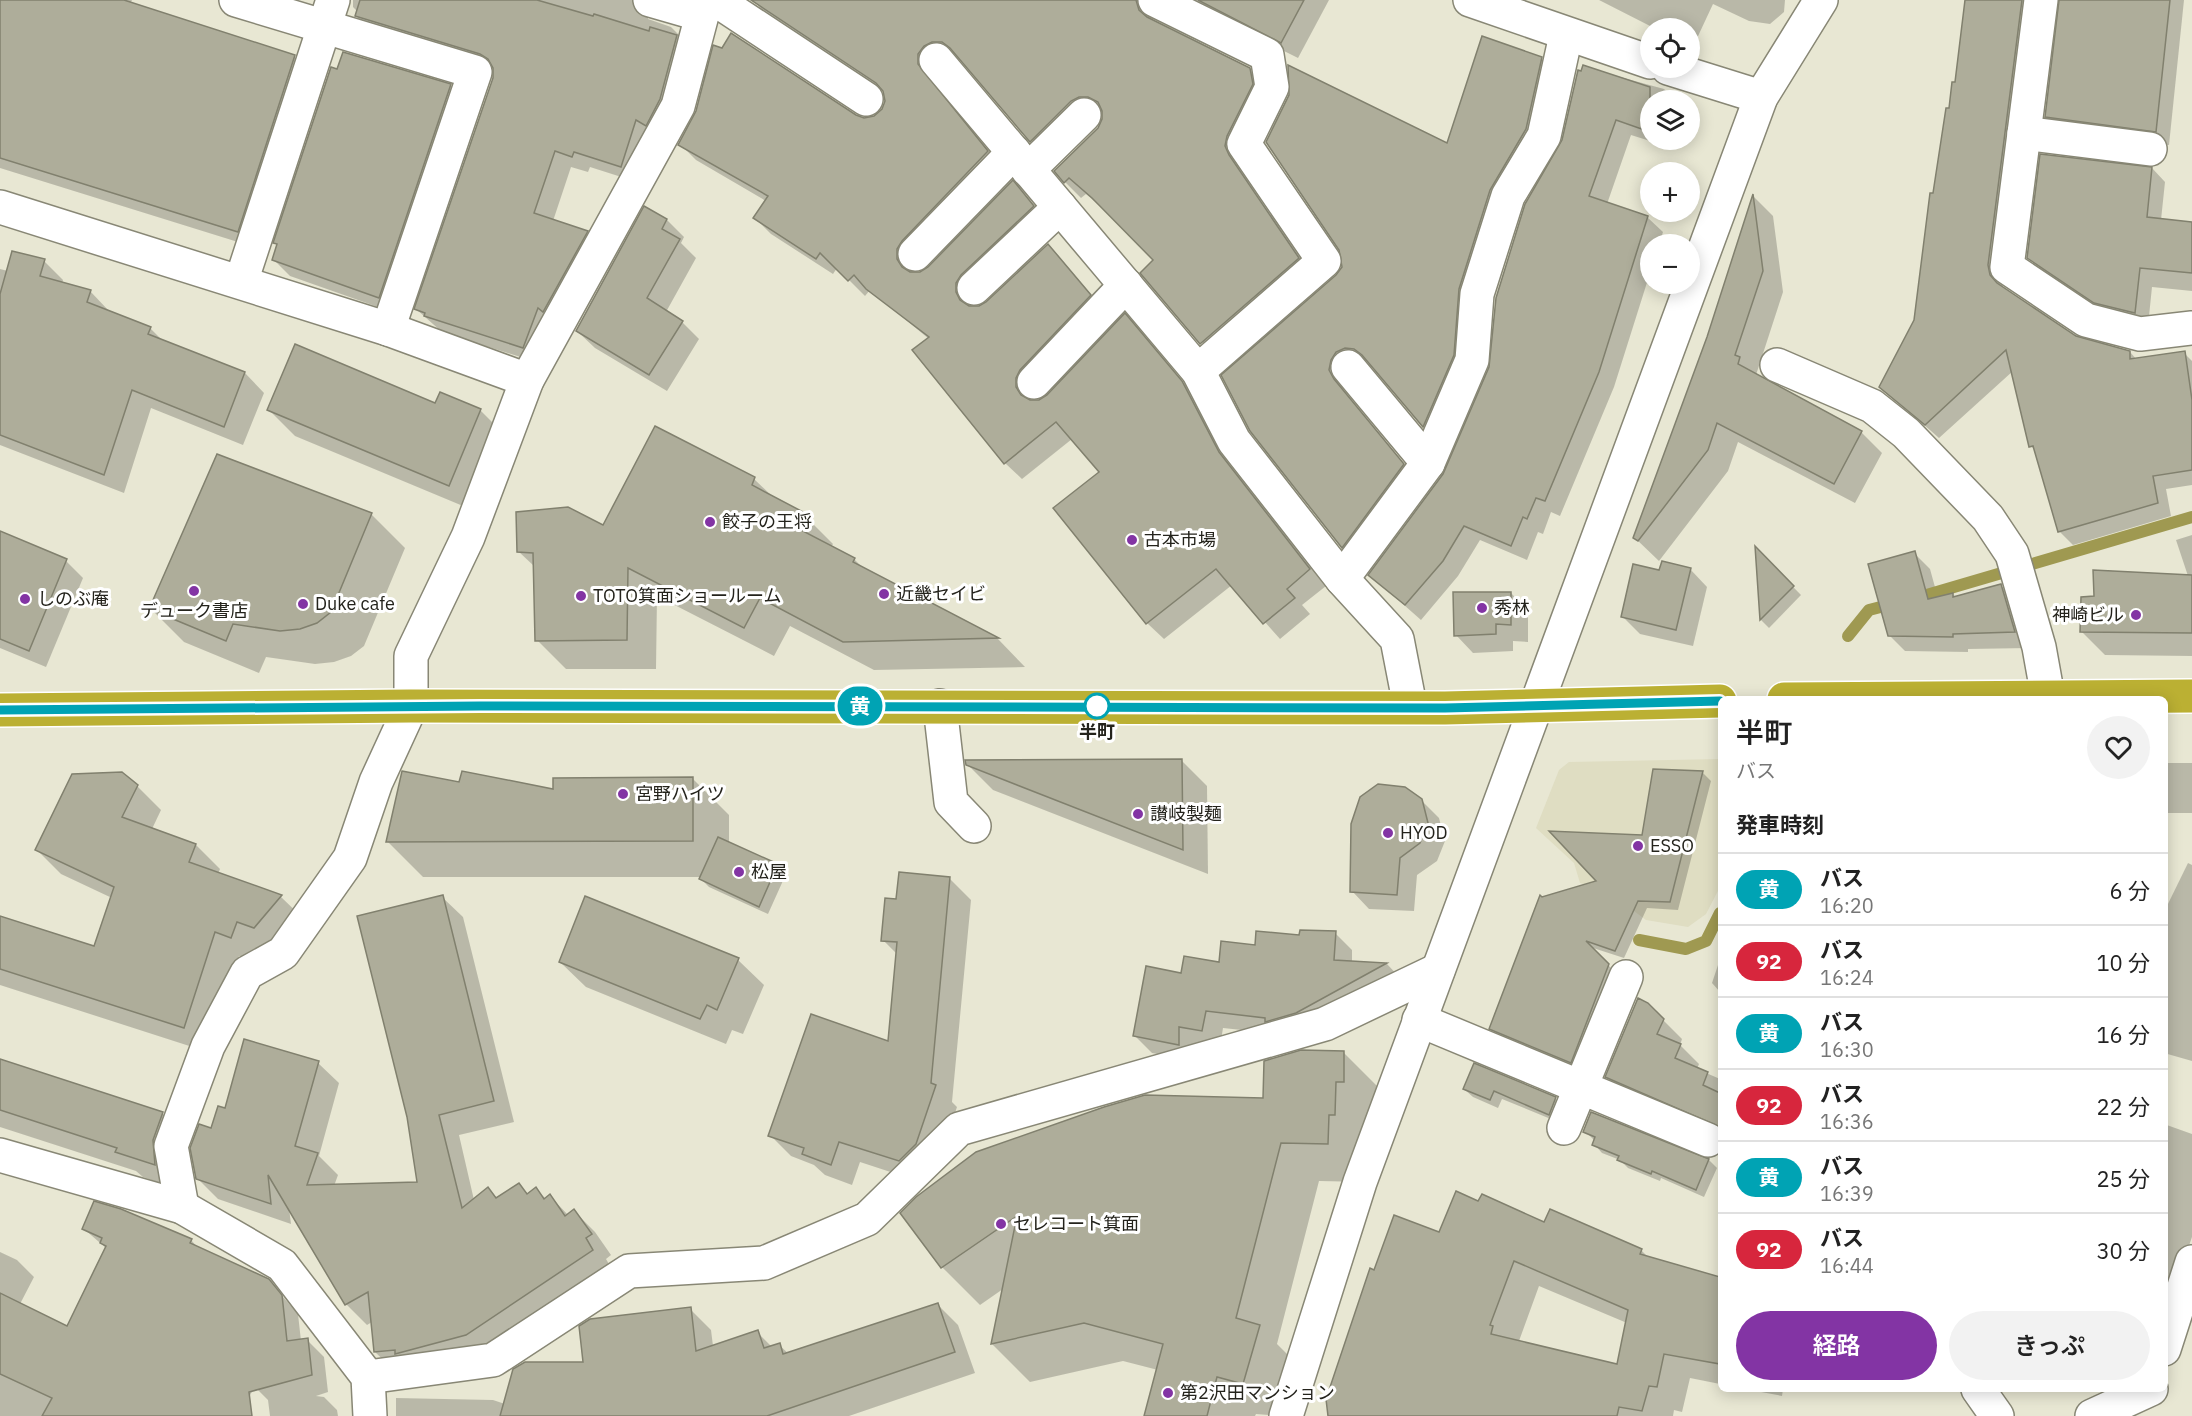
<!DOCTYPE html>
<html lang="ja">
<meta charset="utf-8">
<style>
:root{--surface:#fff;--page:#f2f2f2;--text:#222;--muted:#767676;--line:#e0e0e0;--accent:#8334a4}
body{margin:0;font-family:"IBM Plex Sans","Noto Sans JP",sans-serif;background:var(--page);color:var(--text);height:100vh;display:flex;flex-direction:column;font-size:22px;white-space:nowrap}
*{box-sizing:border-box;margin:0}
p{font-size:20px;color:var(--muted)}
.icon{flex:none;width:33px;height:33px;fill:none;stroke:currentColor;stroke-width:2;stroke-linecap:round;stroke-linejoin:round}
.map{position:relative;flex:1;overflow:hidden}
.details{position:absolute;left:1718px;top:696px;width:450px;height:696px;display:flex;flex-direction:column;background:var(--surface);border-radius:9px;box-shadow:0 3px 15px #0003}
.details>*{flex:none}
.badge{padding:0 12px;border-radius:20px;font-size:21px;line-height:39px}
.tools{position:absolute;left:1640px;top:18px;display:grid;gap:12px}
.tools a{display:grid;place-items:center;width:60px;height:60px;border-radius:50%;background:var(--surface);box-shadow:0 3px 15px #0003;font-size:30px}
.map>.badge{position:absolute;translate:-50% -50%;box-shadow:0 0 0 3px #fff}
h2{padding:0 18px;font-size:22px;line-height:54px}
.round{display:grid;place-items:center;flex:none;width:63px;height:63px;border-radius:32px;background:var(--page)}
.head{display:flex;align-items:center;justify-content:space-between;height:102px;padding:0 18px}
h1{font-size:28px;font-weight:600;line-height:45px}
.primary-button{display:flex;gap:12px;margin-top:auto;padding:12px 18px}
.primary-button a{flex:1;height:69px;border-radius:36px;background:var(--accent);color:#fff;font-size:24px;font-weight:600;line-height:69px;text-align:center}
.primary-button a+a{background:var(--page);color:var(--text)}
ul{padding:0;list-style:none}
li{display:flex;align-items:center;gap:18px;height:72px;padding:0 18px;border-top:2px solid var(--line)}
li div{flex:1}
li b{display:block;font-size:22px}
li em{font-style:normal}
li .badge{min-width:66px;font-weight:700;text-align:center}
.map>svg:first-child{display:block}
.built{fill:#dfddc2}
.shadow{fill:#0003;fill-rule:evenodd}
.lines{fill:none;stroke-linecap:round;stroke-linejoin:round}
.stream{stroke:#9f9951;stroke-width:12}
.building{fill:#aead9a;stroke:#81806e;stroke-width:1.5;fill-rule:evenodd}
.minor-casing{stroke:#888775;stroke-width:36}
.highway-casing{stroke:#fff;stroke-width:36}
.minor{stroke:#fff;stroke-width:33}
.highway{stroke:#bbb033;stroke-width:33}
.line-casing{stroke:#fff;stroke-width:14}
.line{stroke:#00a3b4;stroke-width:9}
.poi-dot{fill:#8334a4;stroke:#fff;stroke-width:2}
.stop-dot{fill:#fff;stroke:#00a3b4;stroke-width:3}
.labels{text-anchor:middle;stroke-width:6;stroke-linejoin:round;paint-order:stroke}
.poi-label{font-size:18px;fill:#24231c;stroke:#fff;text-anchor:start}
.stop-label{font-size:18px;font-weight:bold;fill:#24231c;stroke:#fff}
</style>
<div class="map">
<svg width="2192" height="1416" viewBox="0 0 2192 1416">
<rect width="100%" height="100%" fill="#e8e7d3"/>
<path class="built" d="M1720,759v128l-14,27 -18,13 -42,-7 -39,-29 -27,-8 -6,-20 -38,-35 23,-58 10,-8z"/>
<g class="shadow">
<path d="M0,0h132l-2,4 164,53 17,16 -57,174 -254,-79z"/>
<path d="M353,0h305l-10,11v8l23,8 16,16 -50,139 -47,-15 -2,5 -17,-5 -18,54 34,12 16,16 -64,114 -97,-31 -26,-23 78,-231 1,-9 -122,-37 -17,-16 2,-4 -5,-5z"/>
<path d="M753,0h408l-7,8 -1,14 96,47 17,16 -23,67 71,123 -97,84 -75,-86 13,-13 -47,-47 -22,-19 -5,4 -16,-16 34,-53 5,-17 -9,1 -48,44 -86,-99 -11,-1 -17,23 4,9 67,79 -91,98v7l7,1 9,-5 84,-87 36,41 -77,77 -1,8h8l85,-45 42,49 -75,83v7h8l9,-6 77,-80 73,83 37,71 91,116 -24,19 8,9 -30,25 -48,-54 -68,54 -17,-16 -91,-115 45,-36 -29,-33 -50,40 -17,-16 -90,-113 14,-11 -59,-49 -5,6 -28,-28 -4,6 -62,-40 -16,-16 11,-17 -70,-41 -16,-16 176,-28 9,3 10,-2 8,-6 3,-10 -1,-8 -116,-76z"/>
<path d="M1183,0h146l-31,58z"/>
<path d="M1599,0h186l-1,12 -14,12 -21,-3 -36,-17 -21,45 -3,-2v-19h-35z"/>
<path d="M1966,0h76l-40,279 1,10 72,48 55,15 7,8 47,-7 8,8v124l-26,4 5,27 -98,29 -14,-14 -22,-79 -6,-6 -18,-75 -74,67 -58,-51 34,-66 19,-127 27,-141z"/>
<path d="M2061,0h123l-15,145 -109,-15 -13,-14z"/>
<path d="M1541,58l12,12 -118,368 -68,-77 -9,-1 -17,23 4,10 70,84 -61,82 -103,-129 86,-154 111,-131z"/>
<path d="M1584,67l80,22 11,11h-25v40h19l-3,6 -35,-11 -24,69 40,13 16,15 -4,12h-9v29l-36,114 -54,129 -9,-4 -8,22 -5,-2 -11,28 -47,-20 -22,36 -37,44 -51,-45 75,-100 46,-107 73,-227z"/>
<path d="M450,86l17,16 -72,211 -105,-37 -16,-16 4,-14 -3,-3z"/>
<path d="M2152,168l13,14 -4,38 31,3v68l-40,-4 -4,39 -39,-10 -66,-45 -14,-14z"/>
<path d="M1754,197l19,19 10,76 -27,83 105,57 21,21 -27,50 -117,-61 -10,29 -69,90 -24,-23 73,-200z"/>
<path d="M645,208l22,12 17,17 -3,6 15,15 -30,54 16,10 17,17 -32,52 -72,-43 -18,-17z"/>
<path d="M44,261l19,19 -1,4 28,7 19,20 41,17 13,13 82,32 19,20 -21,52 -92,-37 -27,85 -124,-48v-176l8,2z"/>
<path d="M269,410h211l26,26 -31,75 -180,-75z"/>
<path d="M656,428l98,51 21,20 29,16 29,29 -2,3 23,12 11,11 133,69 27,28 -151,3 -84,-44 -16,30 -117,-60 -1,73h-90l-29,-29 -2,-73 -17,-16 86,-23z"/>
<path d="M371,514l34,34 -41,98 -13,10 -17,6 -19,2 -49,-7 -7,16 -75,-31 -33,-33z"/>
<path d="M2192,535v121l-87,-1 -24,-24 107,-55 -12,-36z"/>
<path d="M0,550l66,11 17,17 -37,89 -46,-19z"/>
<path d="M1757,550l44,45 -32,33 -8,-8z"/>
<path d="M1914,553l16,16 8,29 15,-4 3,4 45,-12 16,16 13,46 -62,1v3l-63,-1 -16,-16z"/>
<path d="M1690,569l17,18 -14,59 -53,-12 -17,-17 37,-45z"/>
<path d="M1511,593l17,18v31l-15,-1v10l-40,2 -17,-18z"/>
<path d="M1181,760l26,26 1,88 -215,-84 -26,-26z"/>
<rect x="2164" y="763" width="28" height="50"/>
<path d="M1702,772l9,9 -33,129 -31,-2 -23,50 -34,-11 27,27 -38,96 -80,-33 -8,-9 108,-147z"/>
<path d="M693,779l36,36v28l49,23 8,8 -18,40 -59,-27 -8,-8 1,-2h-279l-36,-36 73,-57 94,7z"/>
<path d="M137,786l24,24 -9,19 44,16 24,24 -2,5 63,23 24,23 -26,32 -18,-7 -6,16 -16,-5 -31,96 -208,-67v-68l95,31 17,-50 -51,-24 -24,-24z"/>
<path d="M1421,800l18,18 6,23 -8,20 -20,14 -3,36 -45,-2 -17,-18z"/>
<path d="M2188,863l4,2v196l-28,-8v-141z"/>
<path d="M950,879l21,21 -19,202 5,5 -20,59 -16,16 -61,-20 -8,23 -27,-10 -11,-10 -23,-9 -21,-21 119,-92 8,-89 -14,-14 14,-39z"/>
<path d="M442,897l21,20 51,205 -55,13 15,65 14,-11 10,10 21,-14 9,9 8,-5 10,10 4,-3 18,19 6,-4 21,21 16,23 -5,4 7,12 -126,84 -91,17 -21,-20 -3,-30 -5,3 -21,-21 -57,-96 2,16 -73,-25 -21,-21 15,-48 14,-20 92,-47 21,20 -20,73 19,19 -4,11 85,-3z"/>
<path d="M1335,933l17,17v12l35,2 16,17 -124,53 -56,-6 -3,19 -24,-3v17l-44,-8 -18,-18 48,-60 39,-12 35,-16z"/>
<path d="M1720,959v33l-8,-9z"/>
<path d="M738,960l26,25 -21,49 -11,-4 -6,14 -140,-57 -26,-25z"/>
<path d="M1647,1004l35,35 -2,6 19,19 -2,5 23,10v56l-94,-39 -19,-19z"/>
<path d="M1344,1053l38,38 -16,91 -47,-1 -42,163 20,20 -14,52 -27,-2 -1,2h-110l13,-46 -35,-9 -93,21 -38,-38 11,-55 -23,16 -38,-38 -40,-54 363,-113z"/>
<path d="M0,1061l163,53 25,26 -7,50 -38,-13 -7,-6 -136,-44z"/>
<path d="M1475,1065l80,34 9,8 -6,15 -56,-23 -4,9 -25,-11 -9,-8z"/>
<path d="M2164,1124l28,10v103l-23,66 -5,-1z"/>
<path d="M1585,1131l124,29 8,8 -13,29 -43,-19 -1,3 -32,-13 -8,-8 -18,-7 -8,-9 1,-3z"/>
<path d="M1479,1203l162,47 9,9 70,19v106l-30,-6 -8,34 -8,-2 -1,6h-344l46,-144 64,-39zM1539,1286l88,37 -9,43 -99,-25z"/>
<path d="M84,1229l107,11 9,10 69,31 29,33 3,27 6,-1 17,17 4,35 -12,4 8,1 13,13 1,6h-68l-2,-16 -11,-11 -1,-5 -17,32h-239v-164l17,8 17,17 -14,27 48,24 38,-80z"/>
<path d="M937,1304l21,21 17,48 -126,43h-453v-18l97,2 12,4 185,-95 21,21 2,16 44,-14 15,15 7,-2 10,9z"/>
<path d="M1745,1389h38l-1,7z"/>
</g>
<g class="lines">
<g class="stream">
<path d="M1913,599l279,-82"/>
<path d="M1848,636l21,-26 27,-7"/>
<path d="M1639,940l47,9 20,-8 14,-28"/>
</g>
</g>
<g class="building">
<path d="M0,0h124l171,55 -57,177 -238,-74z"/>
<path d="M360,0h177l56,16 1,-2 55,17 1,-4 27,8 -17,64 -14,27 -10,-6 -15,47 -47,-15 -2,5 -17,-6 -21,62 54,18 -45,81 -5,-4 -15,40 -99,-32 1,-3 -11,-4 79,-231v-10l-5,-9 -8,-5 -125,-38z"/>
<path d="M751,0h385l3,10 8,7 103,51 3,16 -26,52 -2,10 4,9 70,103 -99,86 -60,-71 13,-13 -61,-62 -23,-20 -5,5 -10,-12 44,-43 4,-9v-8l-4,-9 -10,-5h-9l-8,4 -41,41 -80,-94 -8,-6h-10l-8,4 -6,8v10l70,87 -86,90 -5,8v10l5,8 8,5h10l8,-5 85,-87 21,26 -73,69 -5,8v9l4,8 9,6h10l7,-4 62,-58 43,51 -71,75 -4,8v9l5,8 9,5h9l8,-5 78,-82 57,68 37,71 91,117 -23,20 8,9 -32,26 -47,-55 -70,55 -93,-116 46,-36 -43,-50 -52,42 -92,-114 17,-13 -63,-48 -12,-14 -6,6 -28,-28 -4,6 -63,-41 15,-22 -90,-51 18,-34 17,-66 9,3 9,-15 125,82 8,3 10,-2 8,-7 3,-8 -2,-10 -7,-8z"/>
<path d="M1198,0h106l-23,43z"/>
<path d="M1965,0h57l-34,265 2,10 7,8 79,53 54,15v8l55,-8 7,49v70l-39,6 5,27 -100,29 -25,-86 -4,1 -23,-97 -81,75 -46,-38 35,-67 16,-127h3l13,-85h3l3,-26h3z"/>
<path d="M2059,0h111l-14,132 -111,-15z"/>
<path d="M1482,36l60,21 -16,72 -36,61 -31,99 -5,66 -31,72 -61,-72 -8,-6 -9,-1 -9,4 -5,8 -2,10 5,9 70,85 -62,84 -92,-117 -29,-56 115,-100 6,-8 -3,-17 -73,-108 23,-47 -1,-30 159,78z"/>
<path d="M343,52l108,32 -72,214 -107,-38 5,-16 -4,-1 58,-176 6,2z"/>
<path d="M1583,65l67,22v45l-34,-12 -27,76 59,20 -49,156 -54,129 -9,-3 -9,21 -4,-2 -12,29 -47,-20 -21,35 -38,44 -37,-30 75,-101 46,-107 7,-69 29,-94 37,-64 16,-70 3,1z"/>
<path d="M2040,154l112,13 -5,50 45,5v51l-52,-5 -5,45 -41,-10 -67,-45z"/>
<path d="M1753,194l10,77 -28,84 5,2 -2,7 124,67 -28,53 -117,-61 -9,27 -70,91 -5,-3 74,-201z"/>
<path d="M644,206l23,13 -5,10 18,10 -33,59 36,23 -34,54 -73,-44z"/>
<path d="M12,251l33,8 -5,17 51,14 -4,12 64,25 -3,7 97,38 -21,55 -92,-37 -28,85 -104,-40v-141z"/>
<path d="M295,344l140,59 5,-11 41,17 -32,77 -182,-76z"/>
<path d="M655,426l100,51 -3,8 53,28 -8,15 58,30 -2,4 146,76 -156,4 -83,-44 -16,30 -116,-60 -1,72 -92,1 -2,-88 -16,-1 -1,-40 52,-5 35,18z"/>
<path d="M217,454l155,59 -41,99 -14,11 -17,6 -20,2 -47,-7 -7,17 -77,-32z"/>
<path d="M0,531l67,28 -38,92 -29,-12z"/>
<path d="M1755,546l39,40 -34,34z"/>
<path d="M1915,551l13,48 25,-6v4l48,-13 14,48 -62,2v3l-65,-1 -20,-72z"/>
<path d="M1662,561l29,7 -15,62 -55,-13 12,-53 26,6z"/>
<path d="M2093,570l99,5v58l-112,-1 1,-35 13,-1z"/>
<path d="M1453,592h58v33l-15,-1v10l-42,2z"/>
<path d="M1182,759l1,91 -217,-85 -1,-5z"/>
<path d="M1653,769l50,2 -33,131 -32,-1 -23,50 -29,-10 23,23 -38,99 -82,-34 51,-134 2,2 54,-16 -47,-50 93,4z"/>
<path d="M402,771l57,11 3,-11 91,18v-11l140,-1v64l-307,1z"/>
<path d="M122,772l16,13 -16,32 74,27 -7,18 93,33 -28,33 -17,-6 -6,16 -16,-6 -31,96 -184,-59v-53l94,30 20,-59 -79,-37 37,-76z"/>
<path d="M1378,784l27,3 17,12 6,24 -8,20 -20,15 -3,37 -47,-3 1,-68 9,-27z"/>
<path d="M718,837l60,27 -19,43 -60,-28z"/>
<path d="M899,872l51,5 -19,206 5,2 -20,59 -17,17 -60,-19 -8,23 -29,-11 2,-6 -36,-12 43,-122 77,27 9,-99 -16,-1 4,-43 11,1z"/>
<path d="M443,895l51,206 -55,14 23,93 26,-21 8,11 23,-15 8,11 9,-7 8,12 6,-5 15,22 9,-7 18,25 -6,4 7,12 -127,85 -71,19v-4l-21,2 -6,-60 -23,13 -77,-130 3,29 -75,-25 -6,-31 9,-24 12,4 7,-22 7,2 19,-69 75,22 -24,85 23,7 -11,32 110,-3 -10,-65 -50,-201z"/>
<path d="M585,896l154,62 -22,52 -10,-5 -7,14 -141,-57z"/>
<path d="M1300,930l36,1 -2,29 53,3 -91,50 -31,9v-4l-59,-7 -4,20 -23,-4v18l-46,-9 13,-70 35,7 3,-17 35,6 2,-21 34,4 1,-14 43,4z"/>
<path d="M1638,998l10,5 16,16 -7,15 24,10 -6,14 33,14 -5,13 17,8v34l-115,-50z"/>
<path d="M1301,1050l43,1v31h-8l-1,33h-6l-1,29 -47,-1 -45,175 24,7 -17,59 -26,-7 -10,39h-63l19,-72 -79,-21 -93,21 26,-128 -76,52 -41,-55 16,-16 60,-45 128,-45 41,-12 118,3 1,-37z"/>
<path d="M0,1059l163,53 -10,28 2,25 -40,-13 2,-4 -117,-38z"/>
<path d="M1474,1063l82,34 -7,18 -55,-24 -4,9 -27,-11z"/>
<path d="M1591,1112l118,47 -13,31 -44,-19 -1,3 -34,-14 2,-4 -27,-11 3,-8 -12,-5z"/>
<path d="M1456,1191l22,10 4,-7 62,28 6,-13 92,40 -2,5 80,23v87l-56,-10 -7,33 -8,-1 -7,25 -23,-4 -2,9h-289l-2,-17 44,-131 4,2 20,-55 45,17zM1514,1261l114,49 -11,54 -126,-30 2,-8 -3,-1z"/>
<path d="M94,1201l27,8 71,30 -2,4 79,36 13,16 5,46 21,-3 4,37 -63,17 3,24h-210l10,-18 -52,-24v-81l67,33 39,-80 -6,-3 2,-5 -20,-9z"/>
<path d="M938,1303l17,49 -188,64h-267l13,-47 12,-7h58l-4,-36 11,-7 101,-12 5,44 62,-21 6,18 16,-5 3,11z"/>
</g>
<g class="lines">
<g class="minor-casing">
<g id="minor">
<path d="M236,0l239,72 -87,257"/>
<path d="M650,0l52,15"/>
<path d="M716,0l150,99"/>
<path d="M1155,0l112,55 5,32 -28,57 80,117 -126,110"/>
<path d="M1470,0l180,62"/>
<path d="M2041,0l-34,267 79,53 54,14 52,-6"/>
<path d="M936,60l262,311 36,70 108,138 55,60 13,67"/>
<path d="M1668,68l93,29"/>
<path d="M2024,133l126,16"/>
<path d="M1028,170l56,-55"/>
<path d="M0,207l388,122 139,51"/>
<path d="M915,254l99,-102"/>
<path d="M241,282l92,-282"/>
<path d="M974,288l86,-81"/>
<path d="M1777,365l95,41 34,27 82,85 24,36 27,93 9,50"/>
<path d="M1348,367l80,96"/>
<path d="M1034,382l92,-97"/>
<path d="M1342,579l86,-116 44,-103 5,-66 31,-98 36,-60 22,-101"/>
<path d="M940,706l11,96 23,24"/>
<path d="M1419,1020l289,120"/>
<path d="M1564,1128l62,-151"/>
<path d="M0,1155l182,52 100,58 86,112 2,39"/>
<path d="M182,1207l-11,-61 37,-100 39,-73 36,-20 67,-95 26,-76 35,-76v-50l57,-119 59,-157 151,-274 28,-106"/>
<path d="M2164,1349l28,-87"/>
<path d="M368,1377l125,-17 136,-89 135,-8 103,-44 92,-90 366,-105 113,-54"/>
<path d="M1978,1389l19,27"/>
<path d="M1286,1416l74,-234 401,-1085 60,-97"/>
<path d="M2092,1416l59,-27"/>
</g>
</g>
<g class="highway-casing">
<g id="highway">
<path d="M1784,699l408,-3"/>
<path d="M0,710l411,-4 1034,2 275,-7"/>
</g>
</g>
<use href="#minor" class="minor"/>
<use href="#highway" class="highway"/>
</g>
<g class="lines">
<g class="line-casing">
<path id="line" d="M0,710l480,-4 965,2 275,-7"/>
</g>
<use href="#line" class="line"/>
</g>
<g class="poi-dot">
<circle cx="710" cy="522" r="6"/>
<circle cx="1132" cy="540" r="6"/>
<circle cx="194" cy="591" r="6"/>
<circle cx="884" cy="594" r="6"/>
<circle cx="581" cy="596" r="6"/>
<circle cx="25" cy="599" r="6"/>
<circle cx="303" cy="604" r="6"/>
<circle cx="1482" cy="608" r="6"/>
<circle cx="2136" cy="615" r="6"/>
<circle cx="623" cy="794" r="6"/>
<circle cx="1138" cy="814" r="6"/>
<circle cx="1388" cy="833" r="6"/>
<circle cx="1638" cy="846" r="6"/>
<circle cx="739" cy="872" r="6"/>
<circle cx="1001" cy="1224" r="6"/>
<circle cx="1168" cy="1393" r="6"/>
</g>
<circle class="stop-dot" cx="1097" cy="706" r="12"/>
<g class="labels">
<g class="poi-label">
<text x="722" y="528">餃子の王将</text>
<text x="1144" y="546">古本市場</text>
<text x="896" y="600">近畿セイビ</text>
<text x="593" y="602">TOTO箕面ショールーム</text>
<text x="37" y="605">しのぶ庵</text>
<text x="315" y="610">Duke cafe</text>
<text x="1494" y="614">秀林</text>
<text x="194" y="617" text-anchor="middle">デューク書店</text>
<text x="2124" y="621" text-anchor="end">神崎ビル</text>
<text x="635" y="800">宮野ハイツ</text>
<text x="1150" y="820">讃岐製麺</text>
<text x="1400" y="839">HYOD</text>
<text x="1650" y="852">ESSO</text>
<text x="751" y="878">松屋</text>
<text x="1013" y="1230">セレコート箕面</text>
<text x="1180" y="1399">第2沢田マンション</text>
</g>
<g class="stop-label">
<text x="1097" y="738">半町</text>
</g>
</g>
</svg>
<div class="tools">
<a><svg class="icon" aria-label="locate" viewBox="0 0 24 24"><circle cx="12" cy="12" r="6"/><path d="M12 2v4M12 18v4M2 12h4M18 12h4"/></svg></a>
<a><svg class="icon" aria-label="layers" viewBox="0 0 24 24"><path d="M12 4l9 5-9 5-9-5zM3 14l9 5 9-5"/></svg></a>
<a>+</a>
<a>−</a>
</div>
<b class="badge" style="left:860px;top:706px;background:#00a3b4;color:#fff">黄</b>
<section class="details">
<div class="head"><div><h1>半町</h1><p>バス</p></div><a class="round"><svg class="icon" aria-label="heart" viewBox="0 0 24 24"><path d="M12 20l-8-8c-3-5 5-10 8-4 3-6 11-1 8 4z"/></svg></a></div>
<h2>発車時刻</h2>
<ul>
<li><span class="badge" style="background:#00a3b4;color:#fff">黄</span><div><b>バス</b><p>16:20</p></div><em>6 分</em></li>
<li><span class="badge" style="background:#d7263d;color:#fff">92</span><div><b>バス</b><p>16:24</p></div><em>10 分</em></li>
<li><span class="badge" style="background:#00a3b4;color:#fff">黄</span><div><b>バス</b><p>16:30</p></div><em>16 分</em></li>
<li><span class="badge" style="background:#d7263d;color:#fff">92</span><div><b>バス</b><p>16:36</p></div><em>22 分</em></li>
<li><span class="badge" style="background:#00a3b4;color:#fff">黄</span><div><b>バス</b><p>16:39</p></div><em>25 分</em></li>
<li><span class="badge" style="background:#d7263d;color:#fff">92</span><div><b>バス</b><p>16:44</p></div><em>30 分</em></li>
</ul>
<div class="primary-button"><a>経路</a><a>きっぷ</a></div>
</section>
</div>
